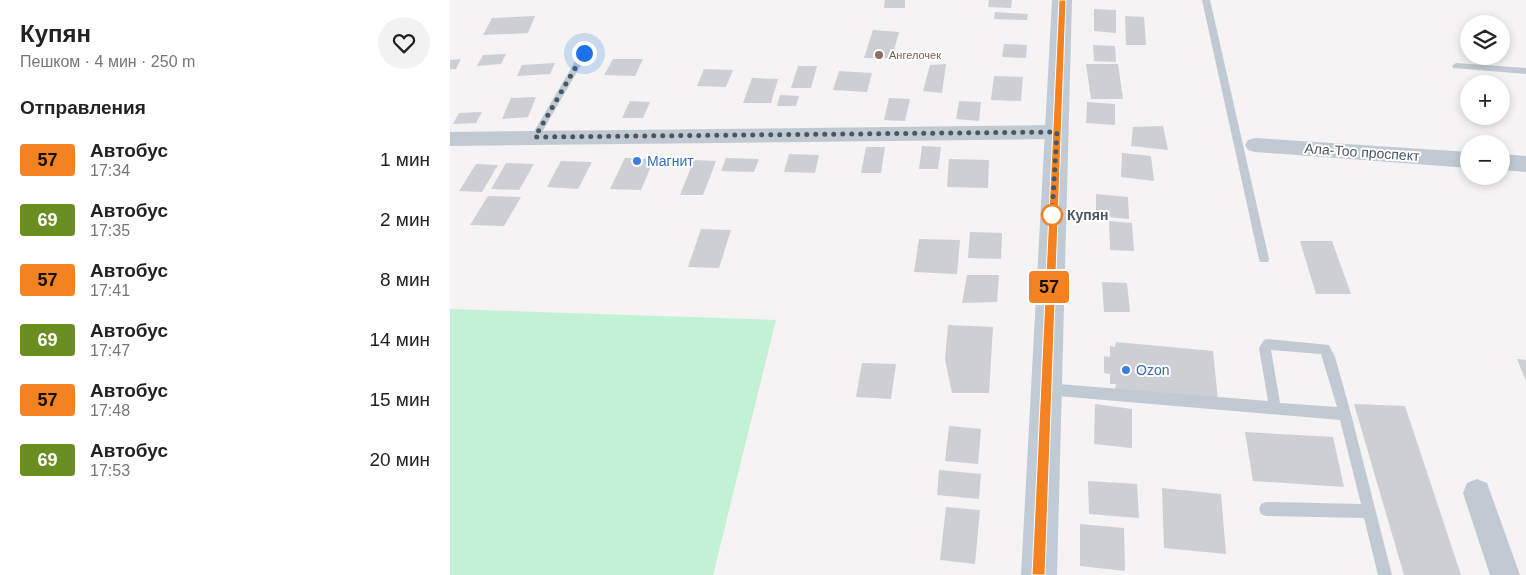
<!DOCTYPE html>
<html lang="ru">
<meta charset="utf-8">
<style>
:root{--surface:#fff;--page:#f2f2f2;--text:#222;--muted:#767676}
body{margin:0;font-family:Helvetica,sans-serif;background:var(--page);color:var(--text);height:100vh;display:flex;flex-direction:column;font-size:19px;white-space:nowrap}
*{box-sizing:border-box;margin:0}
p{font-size:16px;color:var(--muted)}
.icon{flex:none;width:28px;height:28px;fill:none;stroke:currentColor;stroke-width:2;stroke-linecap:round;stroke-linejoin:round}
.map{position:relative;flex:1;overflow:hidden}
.sheet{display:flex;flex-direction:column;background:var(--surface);width:450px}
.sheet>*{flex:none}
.badge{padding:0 10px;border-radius:4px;font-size:18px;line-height:32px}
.buttons{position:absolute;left:1010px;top:15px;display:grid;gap:10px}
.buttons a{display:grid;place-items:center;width:50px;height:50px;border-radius:50%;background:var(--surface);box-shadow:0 2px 8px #0003;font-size:25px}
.you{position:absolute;width:25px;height:25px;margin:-12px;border:4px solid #fff;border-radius:50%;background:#1a73e8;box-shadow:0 0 0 8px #1a73e833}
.map>.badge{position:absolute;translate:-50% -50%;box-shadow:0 0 0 2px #fff}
h2{padding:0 20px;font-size:19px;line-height:45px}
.round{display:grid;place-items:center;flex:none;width:52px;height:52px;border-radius:26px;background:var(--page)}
.summary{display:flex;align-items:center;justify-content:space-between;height:85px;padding:0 20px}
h1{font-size:24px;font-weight:600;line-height:38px}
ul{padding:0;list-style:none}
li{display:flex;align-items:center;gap:15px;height:60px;padding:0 20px}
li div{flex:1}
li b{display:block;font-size:19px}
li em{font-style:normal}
li .badge{min-width:55px;font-weight:700;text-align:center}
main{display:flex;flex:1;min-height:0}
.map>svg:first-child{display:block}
.green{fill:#c3f1d5}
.building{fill:#cdcfd5}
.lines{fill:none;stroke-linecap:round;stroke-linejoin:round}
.lane{fill:#c1cad2;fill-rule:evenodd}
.street{fill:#c1cad2;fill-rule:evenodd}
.secondary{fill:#c1cbd6;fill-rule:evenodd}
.line{fill:#f58220;stroke:#fff}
.walk{stroke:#4a5661;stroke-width:5;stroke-dasharray:0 9}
.education-dot{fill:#8d6e63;stroke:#fff;stroke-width:2}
.shop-dot{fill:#3f7fe0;stroke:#fff;stroke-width:2}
.stop-dot{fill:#fff;stroke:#f58220;stroke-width:2.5}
.labels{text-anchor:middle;stroke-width:4;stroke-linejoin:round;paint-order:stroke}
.far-education-label{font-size:11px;fill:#785e54;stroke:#fff;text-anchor:start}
.street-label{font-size:14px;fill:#4a5661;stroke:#fff}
.shop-label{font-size:14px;fill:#366cbe;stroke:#fff;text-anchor:start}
.stop-label{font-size:14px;font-weight:bold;fill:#4a5661;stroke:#fff;text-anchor:start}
</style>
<main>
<section class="sheet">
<div class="summary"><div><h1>Купян</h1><p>Пешком · 4 мин · 250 m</p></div><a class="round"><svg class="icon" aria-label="heart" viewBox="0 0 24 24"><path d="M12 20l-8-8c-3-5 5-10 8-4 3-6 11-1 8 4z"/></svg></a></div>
<h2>Отправления</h2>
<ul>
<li><span class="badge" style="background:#f58220;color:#111">57</span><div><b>Автобус</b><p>17:34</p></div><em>1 мин</em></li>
<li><span class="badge" style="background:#6b8e23;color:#fff">69</span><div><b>Автобус</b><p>17:35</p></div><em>2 мин</em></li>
<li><span class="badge" style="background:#f58220;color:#111">57</span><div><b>Автобус</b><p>17:41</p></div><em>8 мин</em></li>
<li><span class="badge" style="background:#6b8e23;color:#fff">69</span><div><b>Автобус</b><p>17:47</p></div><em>14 мин</em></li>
<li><span class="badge" style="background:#f58220;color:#111">57</span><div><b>Автобус</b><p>17:48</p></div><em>15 мин</em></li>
<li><span class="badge" style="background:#6b8e23;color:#fff">69</span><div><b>Автобус</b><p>17:53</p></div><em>20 мин</em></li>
</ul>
</section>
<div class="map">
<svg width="1076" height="575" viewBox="0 0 1076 575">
<rect width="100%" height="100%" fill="#f5f3f3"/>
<path class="green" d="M0,309l326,11 -63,255h-263z"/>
<g class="building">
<path d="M435,0h20v8h-21z"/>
<path d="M539,0h23l-1,8 -23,-1z"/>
<path d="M644,9l22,1v23l-22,-2z"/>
<path d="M545,12l33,2 -1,6 -33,-1z"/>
<path d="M85,16l-7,17 -45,2 9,-17z"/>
<path d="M675,16l19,1 2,28h-20z"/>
<path d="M423,30l26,2 -7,26h-28z"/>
<path d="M554,44l23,1 -1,13 -24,-1z"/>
<path d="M643,45l22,1 1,16 -22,-1z"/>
<path d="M56,54l-5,10 -24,2 6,-11z"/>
<path d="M11,59l-5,10h-6v-9z"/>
<path d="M163,59h30l-8,17 -31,-1z"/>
<path d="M105,63l-5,11 -33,2 5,-11z"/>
<path d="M496,64l-4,29 -19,-2 7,-26z"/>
<path d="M636,64h32l5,35h-32z"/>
<path d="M348,66h19l-6,22h-20z"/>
<path d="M254,69l29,1 -7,17 -29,-1z"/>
<path d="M389,71l33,2 -5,19 -34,-2z"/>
<path d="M544,76l29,1 -2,24 -30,-1z"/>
<path d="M302,78l26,1 -7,24h-28z"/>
<path d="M330,95l19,1 -3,10h-19z"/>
<path d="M86,97l-8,20 -26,2 9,-21z"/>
<path d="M439,98l21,1 -5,22 -21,-1z"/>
<path d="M180,101l20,1 -7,16h-21z"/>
<path d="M509,101l22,1 -2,19 -23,-2z"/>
<path d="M637,102l28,2v21l-29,-2z"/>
<path d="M32,112l-6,11 -23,1 6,-11z"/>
<path d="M713,126l5,24 -37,-4 2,-19z"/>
<path d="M472,146l19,1 -3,22h-19z"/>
<path d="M416,147h19l-4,26h-20z"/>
<path d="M672,153l29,3 3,25 -33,-4z"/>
<path d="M339,154l30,1 -4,18 -31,-1z"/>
<path d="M175,158l29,1 -13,31 -31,-1z"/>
<path d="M276,158l33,1 -5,13 -33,-1z"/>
<path d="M499,159l40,1 -1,28 -41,-1z"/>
<path d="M244,160l22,1 -13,34h-23z"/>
<path d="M111,161l31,1 -14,27 -31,-2z"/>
<path d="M56,163l28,1 -15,26 -28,-1z"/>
<path d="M26,164l22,1 -16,27 -23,-1z"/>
<path d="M646,194l32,3 1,22 -33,-3z"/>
<path d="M38,196l33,1 -17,29 -34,-1z"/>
<path d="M659,221l23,2 2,28 -24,-1z"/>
<path d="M251,229l30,1 -12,38 -31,-1z"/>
<path d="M520,232l32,1 -1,26 -33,-1z"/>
<path d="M469,239l41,1 -3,34 -43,-2z"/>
<path d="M850,241h32l19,53h-35z"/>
<path d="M517,275h32l-2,27 -35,1z"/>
<path d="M652,282l25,1 3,29h-26z"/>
<path d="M498,325l45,2 -4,66h-37l-7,-33z"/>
<path d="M666,342l97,9 5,49 -103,-10 1,-6h-6v-10l-6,-1v-17l6,1v-11l5,1z"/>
<path d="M1067,359l9,1v21z"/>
<path d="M412,363l34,1 -5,35 -35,-2z"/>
<path d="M645,404l37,5v39l-38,-4z"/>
<path d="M904,404l51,2 56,169h-57z"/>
<path d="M499,426l32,3 -3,35 -33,-3z"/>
<path d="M795,432l88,5 11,50 -91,-6z"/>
<path d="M489,470l42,4 -2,25 -42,-4z"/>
<path d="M638,481l49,3 2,34 -50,-4z"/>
<path d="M712,488l59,6 5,60 -62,-6z"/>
<path d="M496,507l34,3 -5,54 -35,-4z"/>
<path d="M630,524l44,4 1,43 -45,-5z"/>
</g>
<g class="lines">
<g class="lane">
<path d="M752,0h8l59,259 -1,3h-8l-1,-3z"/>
<path d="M134,50l4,3 -50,86h-6v-4l48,-82z"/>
<path d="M1006,63l70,5v6l-73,-6 -1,-2z"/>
<path d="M818,339l61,6 6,12 16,57 41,161h-14l-14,-57 -98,-2 -5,-2 -2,-5 2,-5 5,-2 95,2 -21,-84 -294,-25 -4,-2 -2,-4 2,-4 4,-2 222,18 -9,-53 5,-8zM821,350l50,4 16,53 -57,-4z"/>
</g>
<g class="street">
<path d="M607,125l7,2 3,5 -3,5 -7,2 -607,7v-14z"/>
<path d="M805,138l214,14v16l-214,-16 -7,-2 -3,-5 3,-5z"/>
<path d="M1051,154l25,2v16l-25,-2z"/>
<path d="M1027,479l10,4 33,92h-30l-27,-82 4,-10z"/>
</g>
<path class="secondary" d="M602,0h20l-15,575h-36z"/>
</g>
<path class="line" d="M609,0h7l-21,575h-13z"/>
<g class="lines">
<path class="walk" d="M134,53l-49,84 522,-5 -5,83"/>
</g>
<circle class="education-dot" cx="429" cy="55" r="5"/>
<g class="shop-dot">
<circle cx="187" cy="161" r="5"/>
<circle cx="676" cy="370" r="5"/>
</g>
<circle class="stop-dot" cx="602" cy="215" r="10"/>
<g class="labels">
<g class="far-education-label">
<text x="439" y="59">Ангелочек</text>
</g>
<g class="street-label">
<text transform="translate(912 152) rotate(4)" y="5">Ала-Тоо проспект</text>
</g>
<g class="shop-label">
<text x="197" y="166">Магнит</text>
<text x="686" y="375">Ozon</text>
</g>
<g class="stop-label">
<text x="617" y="220">Купян</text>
</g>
</g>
</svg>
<div class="buttons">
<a><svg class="icon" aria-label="layers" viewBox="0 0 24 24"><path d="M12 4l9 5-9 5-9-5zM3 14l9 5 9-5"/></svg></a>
<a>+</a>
<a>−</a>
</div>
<div class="you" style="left:134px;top:53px"></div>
<b class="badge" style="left:599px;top:287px;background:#f58220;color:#111">57</b>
</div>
</main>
